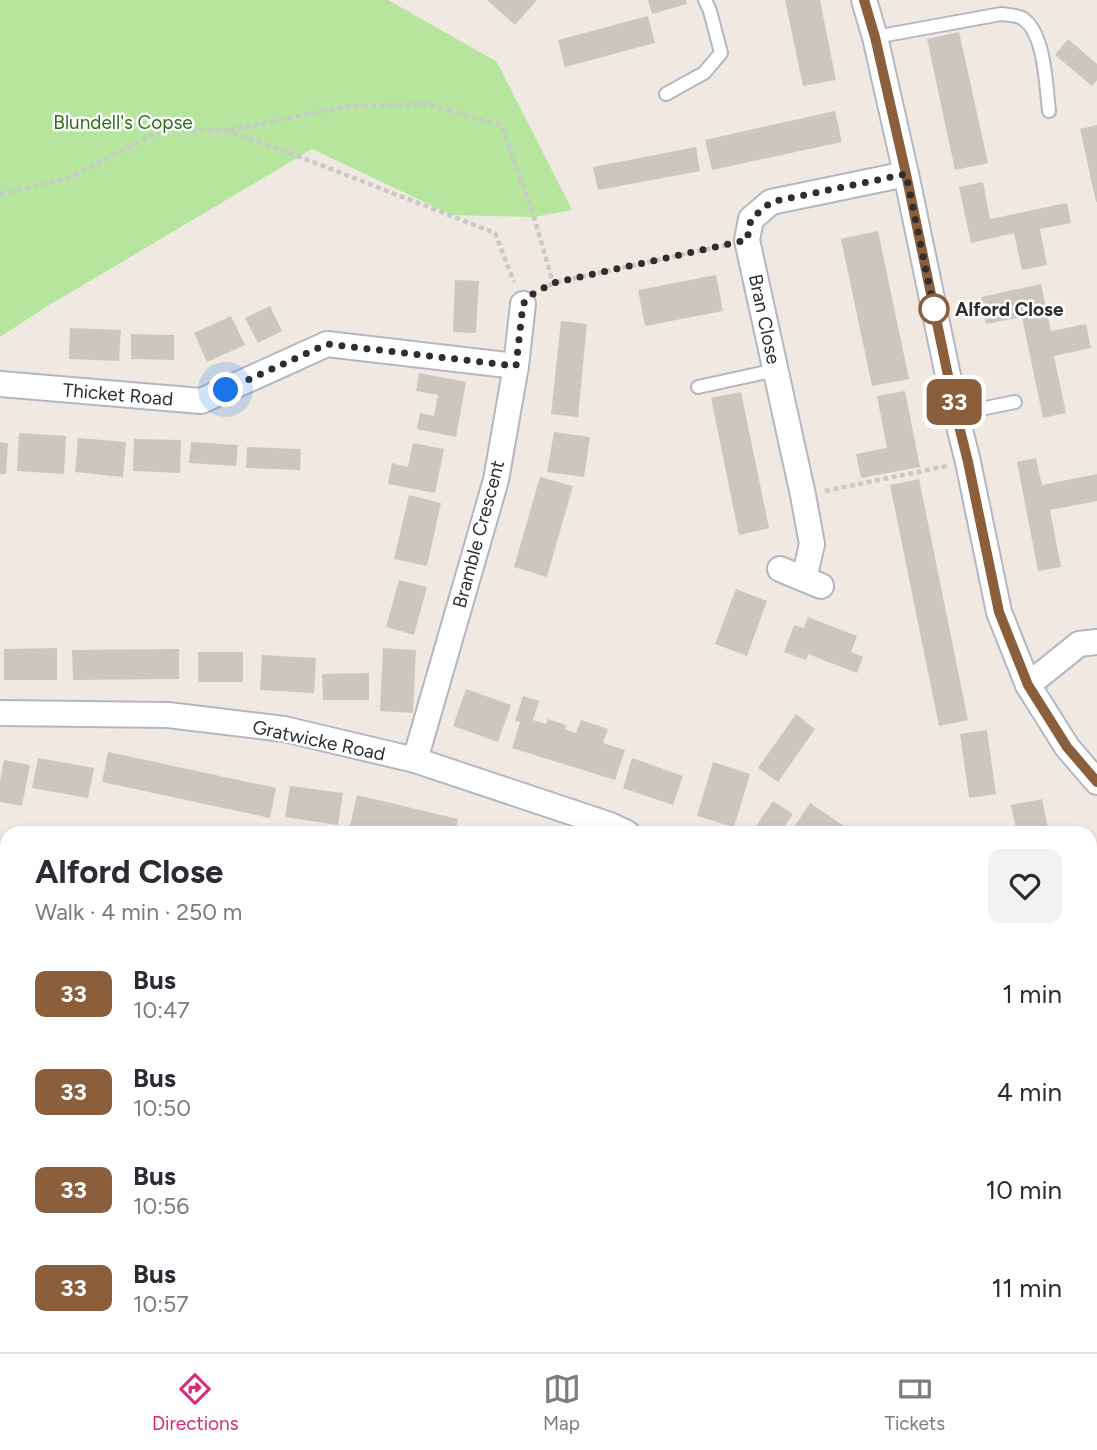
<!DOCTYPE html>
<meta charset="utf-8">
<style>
:root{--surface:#fff;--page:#f2f2f3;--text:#2b2b33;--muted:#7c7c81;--line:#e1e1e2;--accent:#db2777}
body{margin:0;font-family:Figtree,sans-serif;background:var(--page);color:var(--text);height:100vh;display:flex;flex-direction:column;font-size:26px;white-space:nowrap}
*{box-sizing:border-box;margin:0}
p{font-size:23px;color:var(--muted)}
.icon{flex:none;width:38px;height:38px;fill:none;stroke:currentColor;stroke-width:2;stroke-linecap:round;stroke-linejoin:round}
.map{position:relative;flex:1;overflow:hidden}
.drawer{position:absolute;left:0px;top:826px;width:1097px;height:527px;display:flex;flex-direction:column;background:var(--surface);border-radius:21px 21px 0 0;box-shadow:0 4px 10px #0003}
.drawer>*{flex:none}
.badge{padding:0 14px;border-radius:10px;font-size:24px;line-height:46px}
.you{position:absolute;width:35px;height:35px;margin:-18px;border:5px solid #fff;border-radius:50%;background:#1a73e8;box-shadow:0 0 0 10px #1a73e833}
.map>.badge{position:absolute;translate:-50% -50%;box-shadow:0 0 0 4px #fff}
.round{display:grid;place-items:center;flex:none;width:74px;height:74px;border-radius:14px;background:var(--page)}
.summary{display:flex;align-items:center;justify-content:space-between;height:119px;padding:0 35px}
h1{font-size:33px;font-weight:700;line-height:52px}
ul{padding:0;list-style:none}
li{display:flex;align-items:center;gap:21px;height:98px;padding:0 35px}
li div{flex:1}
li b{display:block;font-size:26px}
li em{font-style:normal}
li .badge{min-width:77px;font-weight:700;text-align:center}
.menu{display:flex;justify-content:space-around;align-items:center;height:98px;border-top:2px solid var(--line);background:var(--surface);font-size:19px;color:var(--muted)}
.menu a{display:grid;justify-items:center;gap:4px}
.menu .selected{color:var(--accent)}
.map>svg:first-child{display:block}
.green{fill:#b6e59e}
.building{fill:#cbc7bf}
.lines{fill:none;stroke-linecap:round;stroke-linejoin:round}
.lane-casing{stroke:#b4b7c1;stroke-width:16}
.street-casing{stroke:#b4b7c1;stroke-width:28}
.path{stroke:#c9c9c9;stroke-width:4.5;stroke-dasharray:5 3.5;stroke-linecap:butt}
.lane{stroke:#fff;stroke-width:12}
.street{stroke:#fff;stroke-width:24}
.line-casing{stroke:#fff;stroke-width:16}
.line{stroke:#8b5e3c;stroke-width:10}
.walk{stroke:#2e2e2e;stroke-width:7;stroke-dasharray:0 12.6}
.stop-dot{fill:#fff;stroke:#8b5e3c;stroke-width:3.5}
.labels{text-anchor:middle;stroke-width:5;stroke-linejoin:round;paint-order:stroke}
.park-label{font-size:19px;fill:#2c6e1b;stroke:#fff}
.stop-label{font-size:19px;font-weight:bold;fill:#2e2e2e;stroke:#fff;text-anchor:start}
.street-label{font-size:19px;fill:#2e2e2e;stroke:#fff}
</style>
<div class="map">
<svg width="1097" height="1352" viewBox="0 0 1097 1352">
<rect width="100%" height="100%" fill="#efe9e1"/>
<g class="green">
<path d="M0,0h388l109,62 75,148 -38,7 -82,-2 -140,-66 -266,158 -46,30z"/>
<path d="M1097,1079v156l-7,10v-164z"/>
<path d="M778,1346h242l-5,6h-240z"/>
</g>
<g class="building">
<path d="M487,0h50l-22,25z"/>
<path d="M648,0h38l1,4 -35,10z"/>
<path d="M785,0h35l16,80 -33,6z"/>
<path d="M648,16l7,27 -90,24 -7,-27z"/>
<path d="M959,32l29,131 -33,7 -28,-131z"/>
<path d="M1068,39l29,25v16l-5,6 -37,-31z"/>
<path d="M835,111l7,31 -130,28 -7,-30z"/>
<path d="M1097,125v77h-1l-16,-73z"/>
<path d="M696,147l4,24 -102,19 -5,-23z"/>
<path d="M983,182l7,37 77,-16 4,20 -31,6 7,36 -25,5 -8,-37 -43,10 -12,-56z"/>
<path d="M878,231l31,148 -37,7 -31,-147z"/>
<path d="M716,275l7,36 -78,15 -7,-36z"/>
<path d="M455,280l24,1 -3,52 -23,-1z"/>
<path d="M1041,284l10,47 35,-7 5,24 -37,8 12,57 -23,5 -21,-101 -36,7 -5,-27z"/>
<path d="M270,306l12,25 -24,12 -13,-25z"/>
<path d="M231,316l14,29 -38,17 -13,-29z"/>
<path d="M561,321l26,3 -9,93 -27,-3z"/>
<path d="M70,328l51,2 -2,31 -50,-2z"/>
<path d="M131,334l43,1v25l-43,-1z"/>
<path d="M419,373l47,9 -10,55 -39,-8 3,-16 14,3 4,-21 -22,-4z"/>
<path d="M905,391l15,76 -59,11 -5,-24 31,-6 -10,-52z"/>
<path d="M741,392l28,136 -30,7 -28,-137z"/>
<path d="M554,432l36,5 -6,40 -37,-5z"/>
<path d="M19,433l47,3 -2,38 -47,-3z"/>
<path d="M78,438l48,4 -3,35 -48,-5z"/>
<path d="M134,439l47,1 -1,33 -47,-2z"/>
<path d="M0,442l8,1 -2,31h-6z"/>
<path d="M191,442l47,3 -2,21 -47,-3z"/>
<path d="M413,443l31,6 -9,44 -47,-9 4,-21 16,4z"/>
<path d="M247,447l54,2 -1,21 -54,-2z"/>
<path d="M1036,458l6,27 55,-11v27l-47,9 11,57 -23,4 -21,-109z"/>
<path d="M540,477l33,9 -26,91 -33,-10z"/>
<path d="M919,479l49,241 -29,6 -49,-241z"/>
<path d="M409,495l32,8 -14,63 -33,-7z"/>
<path d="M399,580l28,7 -13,48 -28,-8z"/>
<path d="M736,589l31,12 -20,55 -32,-12z"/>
<path d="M808,617l49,19 -6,16 12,5 -6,16 -49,-19 -2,6 -22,-8 10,-27 10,3z"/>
<path d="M57,648v32h-53v-31z"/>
<path d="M383,648l33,2 -3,63 -33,-2z"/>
<path d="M179,649v30l-106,1 -1,-30z"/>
<rect x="198" y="652" width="45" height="30"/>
<path d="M262,655l54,3 -2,35 -54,-3z"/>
<path d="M369,673v27h-46l-1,-26z"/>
<path d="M466,689l45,16 -13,37 -45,-16z"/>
<path d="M523,696l16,5 -6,19 13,4 2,-5 18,6 -1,4 11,4 5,-13 27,9 -5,14 22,7 -10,30 -103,-32 8,-26 -5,-1z"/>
<path d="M796,714l19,15 -37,53 -20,-14z"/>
<path d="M987,730l9,64 -27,4 -9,-64z"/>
<path d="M108,752l168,36 -6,30 -168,-36z"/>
<path d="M38,758l56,10 -6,30 -56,-10z"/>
<path d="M632,758l51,18 -10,29 -50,-17z"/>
<path d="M4,760l26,5 -8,41 -22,-4v-20z"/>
<path d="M713,762l37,12 -16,53 -37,-11z"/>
<path d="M290,786l53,7 -5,32 -53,-8z"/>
<path d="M357,795l101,24 -3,14h-95l-11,-3z"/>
<path d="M1042,799l7,34h-32l-6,-28z"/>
<path d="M773,801l20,13 -13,19h-26l-2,-1z"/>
<path d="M810,803l37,25 -4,5h-53z"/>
<path d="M0,937l7,1v54l-7,-1z"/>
<path d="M0,1088l7,2v39l-7,-2z"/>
<path d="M477,1346h20l-3,6h-19z"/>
<path d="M501,1346h39l-3,6h-39z"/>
<path d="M551,1346h37l-3,6h-37z"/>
<path d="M733,1346h38l4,2 -2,4h-28z"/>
</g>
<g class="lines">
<g class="lane-casing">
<g id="lane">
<path d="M875,37l126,-23c7,1 15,1 21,4 23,14 24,68 27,93"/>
<path d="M666,94l38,-21 17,-20 -11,-42 -5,-11"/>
<path d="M698,387l78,-17"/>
<path d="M956,414l59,-12"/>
</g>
</g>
<g class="street-casing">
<g id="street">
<path d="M864,0l11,37 31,137 50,240 12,48 31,150 29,73 39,62 30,35"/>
<path d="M0,384l201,17 126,-57 189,22"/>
<path d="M780,569l24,10"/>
<path d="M821,586l-17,-7 8,-35 -9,-49 -56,-255 4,-21 20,-17 135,-28"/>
<path d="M1028,685l51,-41 18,-2"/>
<path d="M0,713l168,2 116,14 131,31 195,65 17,8"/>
<path d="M415,760l81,-280 20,-114 7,-62"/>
<path d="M1090,925l7,-5"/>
<path d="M0,1160h7"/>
<path d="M670,1346l11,6"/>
</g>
</g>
<g class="path">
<path d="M229,130l115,-23 83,-3 75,22 32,91 19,66"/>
<path d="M0,194l69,-16 94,-48 65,1 72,26 195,76 19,49"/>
<path d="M541,290l12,-7 173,-38"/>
<path d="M825,491l122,-25"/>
<path d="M863,1346l15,6"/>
<path d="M797,1352l5,-5 7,-1"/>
<path d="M888,1352l19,-6"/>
</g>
<use href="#lane" class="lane"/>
<use href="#street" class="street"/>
</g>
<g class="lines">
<g class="line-casing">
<path id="line" d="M864,0l11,37 31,137 50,240 12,48 31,150 29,73 39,62 30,35"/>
</g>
<use href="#line" class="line"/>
<path class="walk" d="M226,390l101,-46 189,22 7,-62 8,-9 22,-12 194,-43 4,-21 20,-17 135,-28 28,135"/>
</g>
<circle class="stop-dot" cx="934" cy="309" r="14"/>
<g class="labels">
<g class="park-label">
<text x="123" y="129">Blundell's Copse</text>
</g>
<g class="stop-label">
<text x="955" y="316">Alford Close</text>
</g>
<g class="street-label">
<text transform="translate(765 319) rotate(78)" y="7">Bran Close</text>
<text transform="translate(118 394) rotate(5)" y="7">Thicket Road</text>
<text transform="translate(478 534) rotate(-75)" y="7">Bramble Crescent</text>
<text transform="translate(319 740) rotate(12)" y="7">Gratwicke Road</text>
</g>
</g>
</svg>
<div class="you" style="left:226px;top:390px"></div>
<b class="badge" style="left:954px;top:402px;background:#8b5e3c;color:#fff">33</b>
<section class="drawer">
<div class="summary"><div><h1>Alford Close</h1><p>Walk · 4 min · 250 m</p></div><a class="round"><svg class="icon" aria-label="heart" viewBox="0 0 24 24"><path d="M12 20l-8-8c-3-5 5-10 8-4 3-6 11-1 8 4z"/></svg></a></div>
<ul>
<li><span class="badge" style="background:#8b5e3c;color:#fff">33</span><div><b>Bus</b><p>10:47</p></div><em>1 min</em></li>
<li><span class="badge" style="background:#8b5e3c;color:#fff">33</span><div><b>Bus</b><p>10:50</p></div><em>4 min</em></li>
<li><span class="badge" style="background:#8b5e3c;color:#fff">33</span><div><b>Bus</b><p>10:56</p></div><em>10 min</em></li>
<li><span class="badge" style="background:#8b5e3c;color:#fff">33</span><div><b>Bus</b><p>10:57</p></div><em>11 min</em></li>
</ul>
</section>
</div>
<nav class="menu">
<a class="selected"><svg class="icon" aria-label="directions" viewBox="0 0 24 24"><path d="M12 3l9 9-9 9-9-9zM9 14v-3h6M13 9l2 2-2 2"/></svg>Directions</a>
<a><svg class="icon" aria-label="map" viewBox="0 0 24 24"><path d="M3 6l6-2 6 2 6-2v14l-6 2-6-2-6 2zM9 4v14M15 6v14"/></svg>Map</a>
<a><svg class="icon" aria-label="tickets" viewBox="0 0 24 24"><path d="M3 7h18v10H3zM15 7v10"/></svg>Tickets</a>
</nav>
